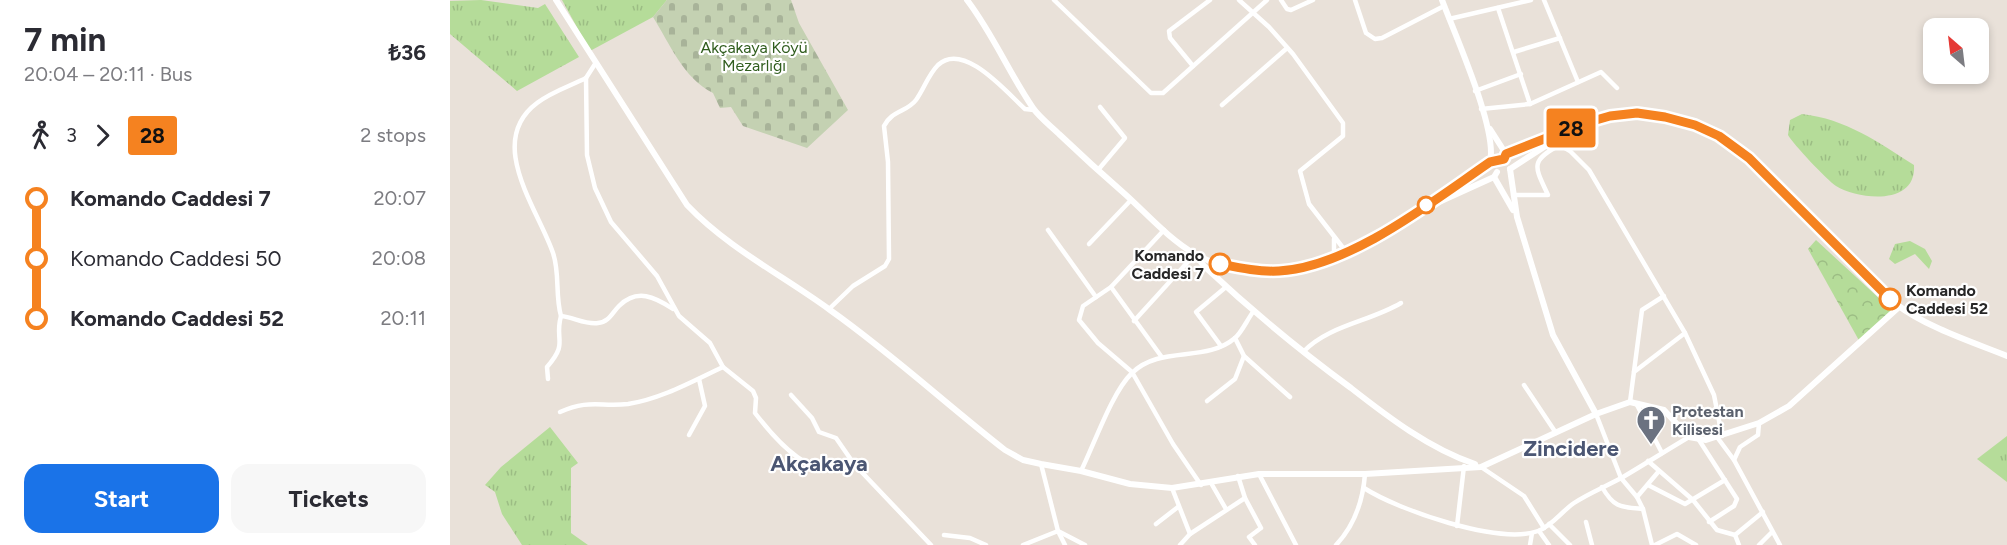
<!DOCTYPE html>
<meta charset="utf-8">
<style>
:root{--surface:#fff;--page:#f7f7f7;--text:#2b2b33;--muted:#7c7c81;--accent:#1a73e8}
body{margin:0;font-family:Figtree,sans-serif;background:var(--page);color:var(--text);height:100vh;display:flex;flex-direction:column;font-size:22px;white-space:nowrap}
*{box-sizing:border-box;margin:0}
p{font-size:20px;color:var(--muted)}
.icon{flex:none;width:33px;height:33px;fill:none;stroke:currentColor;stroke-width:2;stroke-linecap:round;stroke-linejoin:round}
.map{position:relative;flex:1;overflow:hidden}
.drawer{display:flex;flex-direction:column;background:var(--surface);width:450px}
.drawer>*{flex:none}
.badge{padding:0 12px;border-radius:4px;font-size:21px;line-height:39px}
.needle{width:39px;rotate:332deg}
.buttons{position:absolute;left:1473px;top:18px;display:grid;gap:12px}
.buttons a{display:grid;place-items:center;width:66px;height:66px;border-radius:12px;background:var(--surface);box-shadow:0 3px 9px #0003;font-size:30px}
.map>.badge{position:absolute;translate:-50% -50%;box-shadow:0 0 0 3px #fff}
.legs{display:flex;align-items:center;gap:9px;height:66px;padding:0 24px;font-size:20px}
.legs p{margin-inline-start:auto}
.head{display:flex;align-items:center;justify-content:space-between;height:102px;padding:0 24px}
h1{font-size:33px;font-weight:700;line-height:45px}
.cta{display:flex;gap:12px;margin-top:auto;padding:12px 24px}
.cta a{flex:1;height:69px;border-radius:18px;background:var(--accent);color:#fff;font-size:24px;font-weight:700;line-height:69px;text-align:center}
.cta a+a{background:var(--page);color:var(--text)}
ul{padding:0 24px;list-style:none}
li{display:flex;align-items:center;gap:21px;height:60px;font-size:22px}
li i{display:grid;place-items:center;width:9px;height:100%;margin:0 8px;background:currentColor}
li i::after{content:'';width:15px;height:15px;margin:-8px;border:4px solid;border-radius:50%;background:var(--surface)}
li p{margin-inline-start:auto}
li:first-child i{background:linear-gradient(#0000 50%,currentColor 0)}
li:last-child i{background:linear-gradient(currentColor 50%,#0000 0)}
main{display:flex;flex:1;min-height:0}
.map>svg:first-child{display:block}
.grass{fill:url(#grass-tufts)}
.forest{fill:url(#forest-crowns)}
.cemetery{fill:url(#cemetery-stones)}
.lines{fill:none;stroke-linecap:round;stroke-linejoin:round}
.street{stroke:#fff;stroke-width:4.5}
.secondary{stroke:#fff;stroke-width:6}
.line-1-casing{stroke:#fff;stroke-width:14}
.line-1{stroke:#f58220;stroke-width:9}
.stop-1-dot{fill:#fff;stroke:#f58220;stroke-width:3}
.labels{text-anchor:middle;stroke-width:4.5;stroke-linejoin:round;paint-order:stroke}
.park-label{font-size:16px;fill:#305d1e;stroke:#fff}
.stop-label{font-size:16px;font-weight:bold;fill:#272727;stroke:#fff;text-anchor:end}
.worship-label{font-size:16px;font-weight:bold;fill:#5b616d;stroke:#fff;text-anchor:start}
.district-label{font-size:22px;font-weight:bold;fill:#4b5673;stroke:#fff}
</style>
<main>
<section class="drawer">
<div class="head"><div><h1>7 min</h1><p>20:04 – 20:11 · Bus</p></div><b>₺36</b></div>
<div class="legs"><svg class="icon" aria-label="walk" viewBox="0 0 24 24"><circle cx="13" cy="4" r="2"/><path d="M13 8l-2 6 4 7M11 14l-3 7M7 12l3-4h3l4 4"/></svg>3<svg class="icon" aria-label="forward" viewBox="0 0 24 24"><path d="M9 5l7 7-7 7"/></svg><b class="badge" style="background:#f58220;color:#111">28</b><p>2 stops</p></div>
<ul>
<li><i style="color:#f58220"></i><b>Komando Caddesi 7</b><p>20:07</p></li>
<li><i style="color:#f58220"></i><span>Komando Caddesi 50</span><p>20:08</p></li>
<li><i style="color:#f58220"></i><b>Komando Caddesi 52</b><p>20:11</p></li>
</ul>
<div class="cta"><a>Start</a><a>Tickets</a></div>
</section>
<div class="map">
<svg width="1557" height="545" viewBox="0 0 1557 545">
<defs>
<pattern id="grass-tufts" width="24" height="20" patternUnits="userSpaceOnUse" patternTransform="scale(1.5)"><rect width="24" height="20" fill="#b5dc99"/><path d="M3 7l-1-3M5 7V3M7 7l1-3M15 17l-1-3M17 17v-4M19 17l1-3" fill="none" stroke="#9cbd84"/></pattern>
<pattern id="forest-crowns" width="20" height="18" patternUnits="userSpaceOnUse" patternTransform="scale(1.5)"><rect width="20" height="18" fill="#b5dc99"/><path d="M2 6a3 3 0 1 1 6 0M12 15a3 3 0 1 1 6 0" fill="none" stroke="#9cbd84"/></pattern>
<pattern id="cemetery-stones" width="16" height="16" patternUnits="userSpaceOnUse" patternTransform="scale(1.5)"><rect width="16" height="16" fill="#c4d1b2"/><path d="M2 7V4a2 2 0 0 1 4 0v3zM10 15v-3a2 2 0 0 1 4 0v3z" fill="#a8b399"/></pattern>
</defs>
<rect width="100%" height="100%" fill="#e9e1d9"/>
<g class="grass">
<path d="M31,0l57,8 7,-4 34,53 -62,34 -67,-57v-33z"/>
<path d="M112,0h105l-14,17 -63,34z"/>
<path d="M1352,114c44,5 76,28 112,51 3,41 -55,35 -78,21 -9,-6 -43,-42 -48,-51l2,-15z"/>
<path d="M1460,241l15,8 7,12 -3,8 -14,-15 -20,10 -6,-5 6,-15z"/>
<path d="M100,427l28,36 -7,5v65l17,12h-66l-20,-31 -7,-22 -10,-7 16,-18z"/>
<path d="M1557,436v46l-30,-23z"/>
</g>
<path class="forest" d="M1366,240l78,72 -33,32 -53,-95z"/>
<path class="cemetery" d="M217,0h124l8,23 49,87 -41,38 -64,-22 -12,-19 -11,1 -7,-15c-30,-15 -43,-49 -60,-76z"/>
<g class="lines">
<g class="street">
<path d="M604,0l97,93h12l104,-93"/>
<path d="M789,0l30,27 24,27 50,69v13l-43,35 9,33 38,49"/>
<path d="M831,0l6,9 4,1 22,-10"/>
<path d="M905,0l11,33 9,6 7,-1 62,-32"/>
<path d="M1094,0l34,82"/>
<path d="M1048,8l32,96"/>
<path d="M999,19l82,-19"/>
<path d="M1064,52l46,-14"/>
<path d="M145,64l-9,14 1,77 8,33 16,34 46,54 22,40 31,27 13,24 30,24 3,7 -1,15c16,21 46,57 75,57 8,0 17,-4 24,-6l77,81"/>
<path d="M743,66l-23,-28 -1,-7 41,-31"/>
<path d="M1025,91l46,-17"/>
<path d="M772,105l64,-56"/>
<path d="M1031,109l49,-5 71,-32 16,16"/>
<path d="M648,170l27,-32 -25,-31"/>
<path d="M1063,195h35c-13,-28 -19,-34 12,-50l10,6 19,19 96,163 29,62 8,41"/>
<path d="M598,230l48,67"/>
<path d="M714,230l-53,57 -28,19 -4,14 19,23 34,29 41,72 28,41"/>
<path d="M884,239v18"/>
<path d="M639,244l42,-44"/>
<path d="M661,287l50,69"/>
<path d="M379,309l24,-23 32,-20 4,-7 -1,-97 -4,-36c7,-15 23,-14 32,-26 8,-11 12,-25 22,-35 26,-24 69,28 87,44l9,1"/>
<path d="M111,316c-6,-21 -1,-43 -8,-63 -15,-44 -68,-111 -16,-150 14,-11 33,-17 49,-25"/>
<path d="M684,321l61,-67"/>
<path d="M785,338l9,18 46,41"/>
<path d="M771,346l-25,-34 30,-25"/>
<path d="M853,352c26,-27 66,-30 98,-49"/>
<path d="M1184,372l51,-39"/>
<path d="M98,379l-1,-12c22,-25 7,-26 14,-51 12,1 25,9 37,7 11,-1 14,-10 21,-17 18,-18 36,-9 54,3"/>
<path d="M1074,385l32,48"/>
<path d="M341,395l21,23 7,14 17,6 18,26"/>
<path d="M757,401l28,-22 9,-23"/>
<path d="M1180,402l12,-92 22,-14"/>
<path d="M1187,405l25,48"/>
<path d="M110,412c29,-13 40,-5 68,-8 33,-5 65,-23 95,-37"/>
<path d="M1146,414l25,64 16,19 6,12 9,36"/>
<path d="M239,435l16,-29 -6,-27"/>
<path d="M1267,437l17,23 46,85"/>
<path d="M1249,440l38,59 -3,7 -25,16"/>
<path d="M1284,460l6,-13 18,-12 1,-12"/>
<path d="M1198,461l45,39 24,30 18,5 4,10"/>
<path d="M591,464l17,67 7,14"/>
<path d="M1031,467l43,29 20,32"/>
<path d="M631,471c13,-26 31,-79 51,-98 28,-28 74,-10 103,-35 7,-6 12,-18 18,-26"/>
<path d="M809,474l37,71"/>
<path d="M788,476l7,22 16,30 -12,9 6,8"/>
<path d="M761,483l15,26"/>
<path d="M1198,485l37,19 40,-24"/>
<path d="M1152,487c12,21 19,20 41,22"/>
<path d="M722,488l18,46"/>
<path d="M914,488c34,22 135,57 174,43 14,-5 24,-20 36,-28 15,-10 33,-17 49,-26 22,-13 44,-27 66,-40"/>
<path d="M1187,497l22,-26"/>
<path d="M1136,522l6,23"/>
<path d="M706,524l22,-17"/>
<path d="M1099,524l21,21"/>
<path d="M1007,526l7,-60"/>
<path d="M1089,531l10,14"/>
<path d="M494,535l26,3 16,7"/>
<path d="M1285,535l28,-23"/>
<path d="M573,545l35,-14 27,14"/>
<path d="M730,545l10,-11 55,-36"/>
<path d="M886,545c18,-19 27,-45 29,-71"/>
<path d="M1080,545l2,-12"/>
<path d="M1205,545l22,-11 19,11"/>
<path d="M1309,545l13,-13"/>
</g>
<g class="secondary">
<path d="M106,0l131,205c41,43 95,70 143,105 61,43 116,94 175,140l18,10 18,4 40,7 49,13 42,4 87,-14h106l116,-7 115,-53 34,-12 34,8 25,27 17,3 53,-17 30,-17 110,-99"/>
<path d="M517,0c26,34 42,73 66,108 7,10 18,18 26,26 22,21 44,41 67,61 22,20 43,44 69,59 102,57 214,-38 295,-92l14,-3"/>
<path d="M992,0c13,35 56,130 48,162"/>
<path d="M1040,129l16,25"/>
<path d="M1054,159l2,-5c33,-14 67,-30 103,-37 100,-21 170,70 232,133 18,18 35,39 55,54 30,23 76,38 111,52"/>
<path d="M1060,169l7,48 36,118 43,79"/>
<path d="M1060,169l54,-35"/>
<path d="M1044,177l19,33"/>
<path d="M978,207l66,-30 3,-5"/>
<path d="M745,254l9,12c47,44 95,84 147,122 37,29 79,61 124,76"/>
</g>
</g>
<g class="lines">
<g class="line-1-casing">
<path id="line-1" d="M770,264c20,4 39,8 59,7 71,-4 154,-70 211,-109l14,-3 2,-5 76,-30 28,-8 27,-3 28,4 30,8 24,11 30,22 141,141"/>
</g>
<use href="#line-1" class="line-1"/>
</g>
<defs>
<g id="church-pin" transform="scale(1.5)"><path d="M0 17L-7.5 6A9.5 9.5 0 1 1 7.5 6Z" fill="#6b7280" stroke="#fff"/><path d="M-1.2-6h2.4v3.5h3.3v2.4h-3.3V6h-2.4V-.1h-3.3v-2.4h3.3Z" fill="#fff"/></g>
</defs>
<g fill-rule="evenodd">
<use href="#church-pin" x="1201" y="420"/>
</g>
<g class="stop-1-dot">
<circle cx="976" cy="205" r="8"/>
<circle cx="770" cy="264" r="10"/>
<circle cx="1440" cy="299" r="10"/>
</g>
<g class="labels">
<g class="park-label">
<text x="304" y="53">Akçakaya Köyü<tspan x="304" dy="18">Mezarlığı</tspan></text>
</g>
<g class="stop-label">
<text x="754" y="261">Komando<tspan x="754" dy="18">Caddesi 7</tspan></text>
<text x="1456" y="296" text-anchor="start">Komando<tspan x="1456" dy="18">Caddesi 52</tspan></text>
</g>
<g class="worship-label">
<text x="1222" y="417">Protestan<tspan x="1222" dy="18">Kilisesi</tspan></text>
</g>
<g class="district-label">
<text x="1121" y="456">Zincidere</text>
<text x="369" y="471">Akçakaya</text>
</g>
</g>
</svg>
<div class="buttons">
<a><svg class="needle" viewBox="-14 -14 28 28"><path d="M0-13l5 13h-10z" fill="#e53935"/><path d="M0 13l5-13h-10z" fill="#7c7c81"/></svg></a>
</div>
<b class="badge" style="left:1121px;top:128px;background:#f58220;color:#111">28</b>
</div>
</main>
